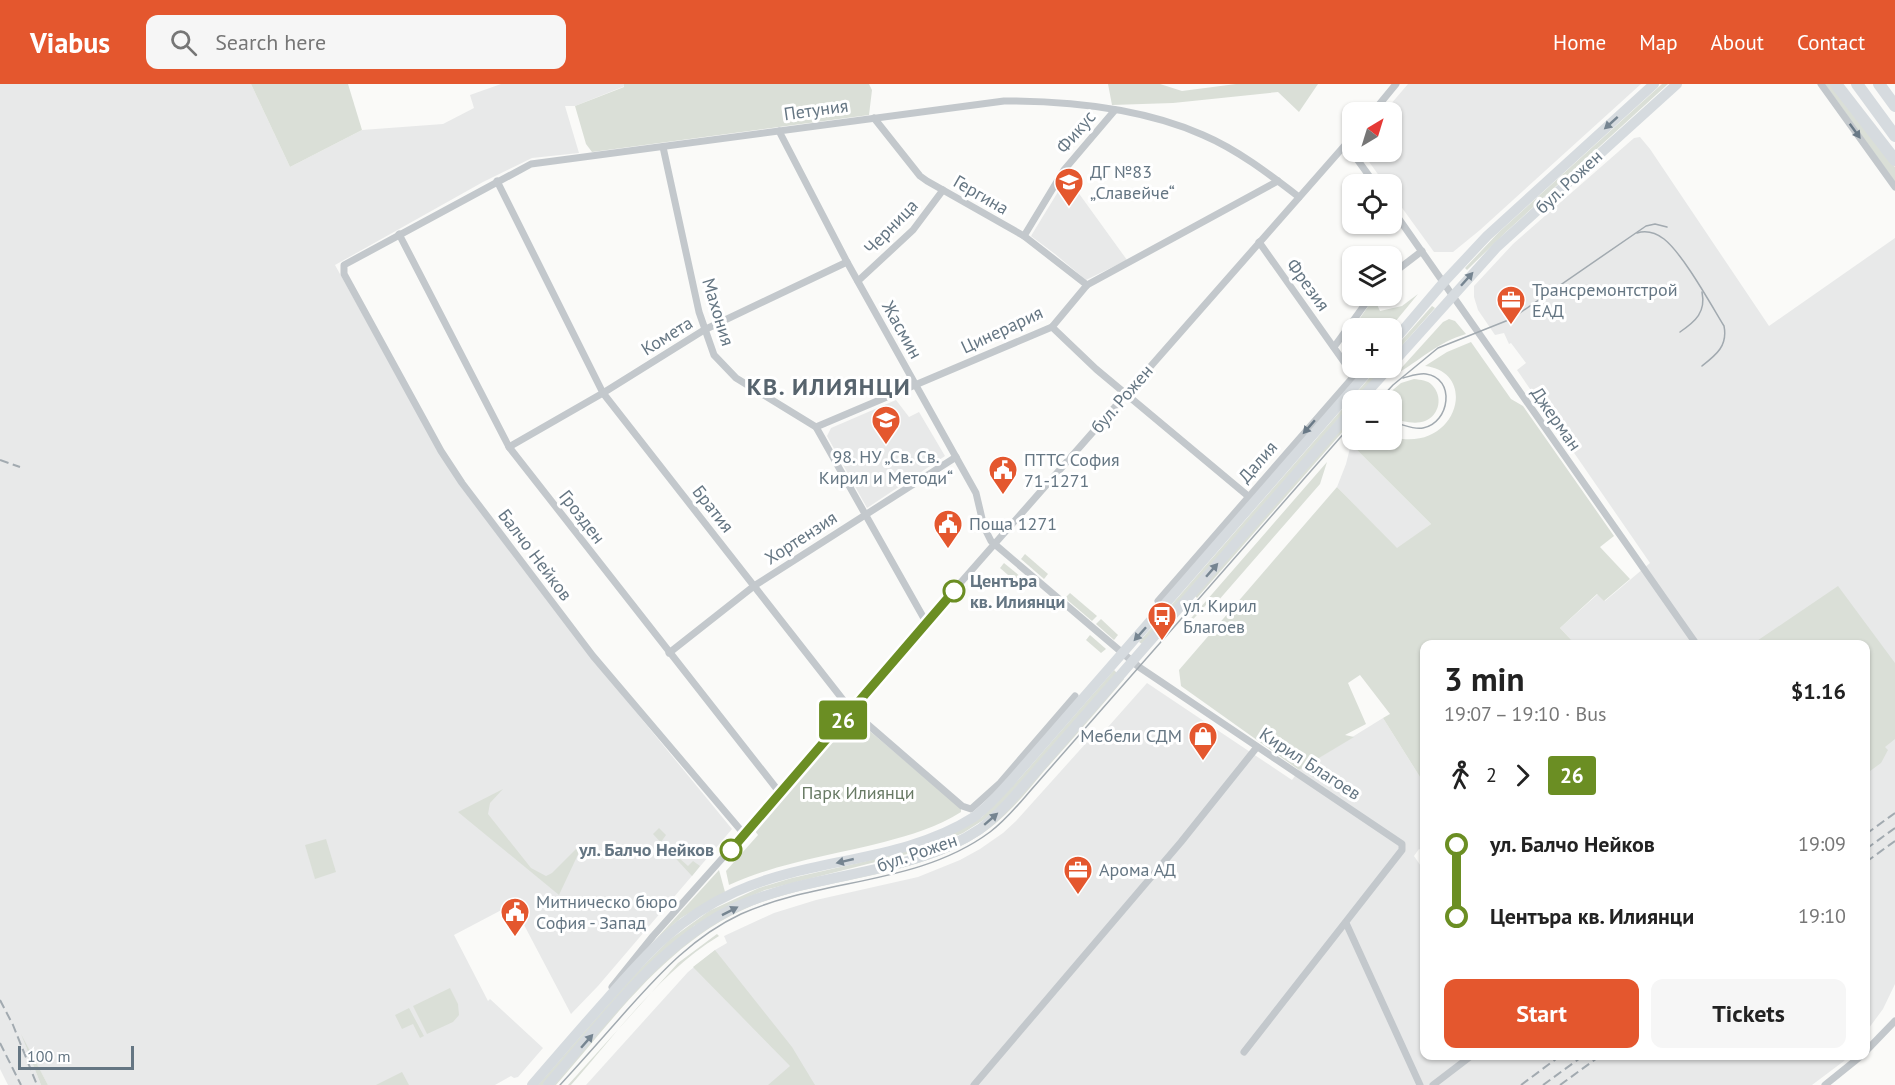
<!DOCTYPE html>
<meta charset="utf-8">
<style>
:root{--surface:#fff;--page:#f6f6f6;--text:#222;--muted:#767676;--accent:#e4572e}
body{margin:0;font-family:"PT Sans",sans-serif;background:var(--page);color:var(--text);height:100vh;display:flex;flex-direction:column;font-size:22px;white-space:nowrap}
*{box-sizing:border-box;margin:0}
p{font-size:20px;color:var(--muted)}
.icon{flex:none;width:33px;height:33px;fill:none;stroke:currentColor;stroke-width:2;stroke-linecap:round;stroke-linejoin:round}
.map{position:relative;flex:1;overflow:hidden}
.panel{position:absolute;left:1420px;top:556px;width:450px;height:420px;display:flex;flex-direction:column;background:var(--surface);border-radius:12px;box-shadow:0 2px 4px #0004}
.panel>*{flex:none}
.badge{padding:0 12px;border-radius:4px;font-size:21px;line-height:39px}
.needle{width:39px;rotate:38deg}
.tools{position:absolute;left:1342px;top:18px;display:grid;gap:12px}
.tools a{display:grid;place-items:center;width:60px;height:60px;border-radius:12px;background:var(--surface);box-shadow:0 2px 4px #0004;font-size:30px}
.scale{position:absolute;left:18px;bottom:15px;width:116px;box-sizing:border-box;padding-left:6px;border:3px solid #657683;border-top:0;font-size:16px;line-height:21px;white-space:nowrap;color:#657683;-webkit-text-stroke:4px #fff;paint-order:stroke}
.map>.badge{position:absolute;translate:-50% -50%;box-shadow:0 0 0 3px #fff}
.legs{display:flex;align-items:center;gap:9px;height:66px;padding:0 24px;font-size:20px}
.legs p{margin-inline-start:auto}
.overview{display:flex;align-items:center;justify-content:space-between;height:102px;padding:0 24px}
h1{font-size:33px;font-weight:700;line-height:45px}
.action{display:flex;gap:12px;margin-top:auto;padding:12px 24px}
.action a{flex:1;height:69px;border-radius:12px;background:var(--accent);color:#fff;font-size:24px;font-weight:700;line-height:69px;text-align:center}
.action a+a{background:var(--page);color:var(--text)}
ul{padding:0 24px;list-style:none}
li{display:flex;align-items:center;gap:21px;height:72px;font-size:22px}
li i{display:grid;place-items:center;width:9px;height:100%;margin:0 8px;background:currentColor}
li i::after{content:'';width:15px;height:15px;margin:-8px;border:4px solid;border-radius:50%;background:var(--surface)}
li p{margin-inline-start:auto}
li:first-child i{background:linear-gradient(#0000 50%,currentColor 0)}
li:last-child i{background:linear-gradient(currentColor 50%,#0000 0)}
header{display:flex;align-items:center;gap:36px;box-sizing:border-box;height:84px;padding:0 30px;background:var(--accent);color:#fff}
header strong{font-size:28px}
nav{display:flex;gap:33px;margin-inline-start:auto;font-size:21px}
.search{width:420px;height:54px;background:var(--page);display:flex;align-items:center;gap:15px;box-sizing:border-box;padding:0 21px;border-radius:12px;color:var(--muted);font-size:22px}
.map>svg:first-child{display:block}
.built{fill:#e8e9e9}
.green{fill:#dadfd7}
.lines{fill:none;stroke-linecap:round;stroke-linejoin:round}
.street{stroke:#c3c8cc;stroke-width:7}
.primary{stroke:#d6dbdf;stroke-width:10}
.highway{stroke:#d6dbdf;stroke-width:12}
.tram{stroke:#a2aab0;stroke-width:1.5}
.rail{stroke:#a2aab0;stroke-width:2;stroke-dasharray:9 4.5;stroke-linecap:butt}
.oneway{fill:#768591}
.oneway2{fill:#6a7a87}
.line-1-casing{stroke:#fff;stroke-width:14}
.line-1{stroke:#6b8e23;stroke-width:9}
.stop-1-dot{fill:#fff;stroke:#6b8e23;stroke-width:3}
.labels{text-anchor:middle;stroke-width:6;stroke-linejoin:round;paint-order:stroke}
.street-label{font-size:18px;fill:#657683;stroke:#fff}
.poi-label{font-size:18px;fill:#657683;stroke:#fff;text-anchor:start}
.stop-label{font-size:18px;font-weight:bold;fill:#657683;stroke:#fff;text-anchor:start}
.park-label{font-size:18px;fill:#687a64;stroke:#fff}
.district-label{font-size:24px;font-weight:bold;letter-spacing:1.5px;fill:#57646e;stroke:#fff}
</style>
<header>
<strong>Viabus</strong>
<div class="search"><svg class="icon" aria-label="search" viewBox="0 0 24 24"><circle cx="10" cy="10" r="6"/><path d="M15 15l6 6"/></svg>Search here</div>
<nav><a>Home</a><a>Map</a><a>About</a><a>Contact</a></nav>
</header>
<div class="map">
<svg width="1895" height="1001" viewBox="0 0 1895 1001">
<rect width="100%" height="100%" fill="#fafaf8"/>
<g class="built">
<path d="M0,0h251l39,83 72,-37 81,-6 31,-16 -4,-13 31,-11h123l1,2 -50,20h-10l14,47 -47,5 -49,24 -148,83 109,196 146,195 142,173 -134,157 -27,28 -58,-110 -59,31 34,66 2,-2 53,49 -25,29 -4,1 -3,-2 -16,9h-447l-24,-44 17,44h-33l-8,-16z"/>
<path d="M1408,0h233l-161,146 -27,22h-19l-42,-58v-10h-7l-18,-25 1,-7h24v-40h-8z"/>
<path d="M1640,53l10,12 119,177 126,-88v746l-12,25 -17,23v-387h-290l-16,-17 38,-34 7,7 45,-38 -133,-193 9,-7 -15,-20 -2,1 -5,-11 -9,2 -17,-25 -4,-13v-11l39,-42 121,-106z"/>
<path d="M1067,93l60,83 -41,20 -31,-26 -24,-18z"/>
<path d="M896,316l13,17 10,-5 26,44 -78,52 -40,-72 4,-8z"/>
<path d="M1351,360l80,80 -34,25 -60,-62 9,-23z"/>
<path d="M1147,599l145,97 7,-10 84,-52 42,67v67l-6,-3 -5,7 11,16v184h423l-4,5 -32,24h-1226l102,-113 27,-22 12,-7 -3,-7 50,-23 42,-13 102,-23 42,-17 20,-11 23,-16 13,-12 71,-79 5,3z"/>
</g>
<g class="green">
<path d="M251,0h97l14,46 -72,37z"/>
<path d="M624,0h245l3,6 -3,25 -277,37 -6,-8 -11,-38 49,-19z"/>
<path d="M1108,0h52l22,7 54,-7h82l-19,28 -21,-20 -105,11 -61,2z"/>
<path d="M1662,0h6l-161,147 -40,39 -2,-2 34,-36z"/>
<path d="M1825,0h6l64,83v15z"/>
<path d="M1418,210l-28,34h-37l21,-30 6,13 22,-5z"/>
<path d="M1432,222l3,2 -43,49v-6z"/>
<path d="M1449,235l6,2 11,13c-28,8 -47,27 -71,41l48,-53z"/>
<path d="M1353,245v30l-2,2 -5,-18z"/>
<path d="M1471,258l40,57 12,7 91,130 -14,11 30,32 -26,22 -7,-7 -37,34 16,17h-151v140l-42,-67 7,-4 -30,-39 -12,8 18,41 -21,11 9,2 -55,33 -118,-84 -2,-16 158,-183 60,61 34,-24 -80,-80 7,-4h34v-3c65,17 88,-65 33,-71l22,-14z"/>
<path d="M1378,284h5l-241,276 -3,-2z"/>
<path d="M1414,295c7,1 13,1 18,6 11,11 8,30 -7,36 -10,4 -23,0 -33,-2v-19h-11l20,-17z"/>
<path d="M1351,333l1,4 -155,177 -2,-2z"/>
<path d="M1327,378l-7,22 -102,117 -5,-4 -25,28 -2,-1z"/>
<path d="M1025,470l23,20 -4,5 -23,-20z"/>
<path d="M1004,479l23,19 -4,6 -23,-20z"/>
<path d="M1838,502l57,77v76l-10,8 3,3 -7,13 -15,11v-129h-115z"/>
<path d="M1070,509l27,23 -5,5 -27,-23z"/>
<path d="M1101,535l17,16 -4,5 -18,-16z"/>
<path d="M1090,551l16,14 -5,4 -15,-13z"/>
<path d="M1114,586l3,3 -117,133 -15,13 -22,14 -36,16 -162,41 -30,13 -41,23 -151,159h-5l94,-108 36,-36 41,-30 50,-23 33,-10 101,-23 89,-38 38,-39z"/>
<path d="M1123,594l1,1c-26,31 -53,62 -80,92 -19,23 -39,48 -64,64 -64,41 -142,42 -212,65 -92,30 -150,114 -212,185h-2c55,-64 107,-139 186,-176 85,-40 188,-29 262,-94z"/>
<path d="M853,633l108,91v4c-23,15 -51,23 -77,30 -51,13 -107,21 -155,43l-3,-14 32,-36 -3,-4z"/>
<path d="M503,705l-13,14 -2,11 43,54 15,8 6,-3 26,-26 3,1 -22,47 -101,-83z"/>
<path d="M659,744l7,7 -5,7 27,24 5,-5 7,5 -8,10 -39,-42z"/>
<path d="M326,755l10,33 -21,7 -10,-34z"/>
<path d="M719,786l6,22 -44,26 -25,22 -30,32z"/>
<path d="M717,850l2,2c-56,33 -105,100 -148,149h-3l110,-122z"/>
<path d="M715,866l77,97 23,38h-47l22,-19 -97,-99z"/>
<path d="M450,904l8,16 1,11 -6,7 -26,12 -14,-28z"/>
<path d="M409,924l15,28 -4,2 -7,-14 -11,5 -7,-14z"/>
<path d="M21,950l27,51h-7z"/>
<path d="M402,988l7,13h-33z"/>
</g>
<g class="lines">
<g class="street">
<path d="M1821,0l74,103"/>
<path d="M1373,28l23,-28"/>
<path d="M874,34l46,58 7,5 97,55 63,49"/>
<path d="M779,47l68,131 129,231 8,34 7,14 148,126 263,177v6l-158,202"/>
<path d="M1346,60l29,40"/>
<path d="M663,63l36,165 15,43 22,23 80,49 110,195"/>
<path d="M497,97l106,212 248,317 111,96 9,3 29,-26 75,-87"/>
<path d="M1392,125l305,436"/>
<path d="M399,150l110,213 271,346"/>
<path d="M1024,152l40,-66 51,-60"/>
<path d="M1259,158l95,134"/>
<path d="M1392,190l30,-23"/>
<path d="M858,197l55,-51 30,-40"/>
<path d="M1052,243l44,42 152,127"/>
<path d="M1334,263l37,-51"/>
<path d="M816,343l236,-100 35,-42 191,-104"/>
<path d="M509,363l94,-54 101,-63 143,-68"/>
<path d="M1158,517l203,-233"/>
<path d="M669,569l85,-67 202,-129"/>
<path d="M744,750l-151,-178 -131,-173 -21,-32 -97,-177v-9l187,-101 473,-63c66,0 138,7 199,34 35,15 66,39 96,62"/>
<path d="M1346,839l74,162"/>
<path d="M612,903l41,-51 91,-102 182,-212 427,-486"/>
<path d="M1866,967l29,-30"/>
<path d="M974,1001l207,-243 76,-95"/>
<path d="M1433,1001l38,-29"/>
<path d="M1825,1001l36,-29"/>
</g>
<g class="primary">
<path d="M1392,259l51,-60 44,-47 167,-152"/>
<path d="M1392,280l105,-117 180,-163"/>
<path d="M1360,316l29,-32"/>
<path d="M532,1001c25,-29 50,-58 75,-86 40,-46 71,-81 128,-107 76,-35 167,-29 239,-75 13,-9 25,-23 36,-35l361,-414"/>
<path d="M548,1001c54,-62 108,-138 182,-175 78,-39 178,-32 250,-81 15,-11 27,-24 39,-38l334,-382"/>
</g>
<g class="highway">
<path d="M1836,0l59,76"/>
<path d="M1857,0l38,52"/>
<path d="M1879,0l16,22"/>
</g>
<g class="tram">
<path d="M1637,149c10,-3 19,0 27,6 19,15 46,64 60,87 4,20 -8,29 -22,40"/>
<path d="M1680,248c16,-11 26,-20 22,-40"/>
<path d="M1379,316l14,-15 45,-37 73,-29 135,-93 9,-2 12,3"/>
<path d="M1396,339c9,2 18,7 27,5 27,-5 33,-50 3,-54 -7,-1 -15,2 -23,4"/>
<path d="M560,1001c23,-25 45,-50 67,-75 34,-38 67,-74 114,-96 80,-36 176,-28 249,-82 16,-12 28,-27 41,-42l322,-367"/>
</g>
<g class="rail">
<path d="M0,376l20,7"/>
<path d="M1866,750l29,-21"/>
<path d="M1866,765l29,-21"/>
<path d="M1866,778l29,-21"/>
<path d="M0,916l13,25 24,60"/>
<path d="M0,959l21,42"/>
<path d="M1521,1001l39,-29"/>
<path d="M1543,1001l40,-29"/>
<path d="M1560,1001l40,-29"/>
</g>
</g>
<defs><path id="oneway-solid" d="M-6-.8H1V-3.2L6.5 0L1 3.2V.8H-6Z" transform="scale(1.5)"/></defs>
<g class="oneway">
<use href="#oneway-solid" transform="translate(1611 39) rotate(138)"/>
<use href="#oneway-solid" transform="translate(1467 195) rotate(-48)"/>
<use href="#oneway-solid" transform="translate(1212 486) rotate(-49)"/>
<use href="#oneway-solid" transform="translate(1140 550) rotate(132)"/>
<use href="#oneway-solid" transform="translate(991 735) rotate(-41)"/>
<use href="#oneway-solid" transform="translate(845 777) rotate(167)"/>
<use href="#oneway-solid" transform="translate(730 827) rotate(-27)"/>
<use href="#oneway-solid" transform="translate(587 957) rotate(-49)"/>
</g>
<g class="oneway2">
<use href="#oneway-solid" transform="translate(1855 47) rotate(54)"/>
<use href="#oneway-solid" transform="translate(1309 343) rotate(131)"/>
</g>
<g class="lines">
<g class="line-1-casing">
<path id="line-1" d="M731,766l223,-259"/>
</g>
<use href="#line-1" class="line-1"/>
</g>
<defs>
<g id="school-pin" transform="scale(1.5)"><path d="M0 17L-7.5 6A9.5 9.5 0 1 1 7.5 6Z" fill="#e4572e" stroke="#fff"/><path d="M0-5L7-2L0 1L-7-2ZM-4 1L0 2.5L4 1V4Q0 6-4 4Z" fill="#fff"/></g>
<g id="office-pin" transform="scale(1.5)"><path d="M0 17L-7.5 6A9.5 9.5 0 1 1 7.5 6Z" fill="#e4572e" stroke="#fff"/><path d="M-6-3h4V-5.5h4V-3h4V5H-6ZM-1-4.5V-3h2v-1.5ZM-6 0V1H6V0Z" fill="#fff"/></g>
<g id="civic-pin" transform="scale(1.5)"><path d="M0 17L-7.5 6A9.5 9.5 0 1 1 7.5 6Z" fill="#e4572e" stroke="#fff"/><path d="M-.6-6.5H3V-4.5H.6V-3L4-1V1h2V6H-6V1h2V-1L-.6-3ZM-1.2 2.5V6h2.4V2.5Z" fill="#fff"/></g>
<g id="bus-pin" transform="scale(1.5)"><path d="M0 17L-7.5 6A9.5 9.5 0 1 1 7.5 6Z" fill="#e4572e" stroke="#fff"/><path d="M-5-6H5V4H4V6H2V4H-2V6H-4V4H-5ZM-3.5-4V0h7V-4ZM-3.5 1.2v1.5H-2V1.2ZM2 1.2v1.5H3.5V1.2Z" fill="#fff"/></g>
<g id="shop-pin" transform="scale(1.5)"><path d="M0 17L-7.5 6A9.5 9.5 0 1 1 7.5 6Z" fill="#e4572e" stroke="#fff"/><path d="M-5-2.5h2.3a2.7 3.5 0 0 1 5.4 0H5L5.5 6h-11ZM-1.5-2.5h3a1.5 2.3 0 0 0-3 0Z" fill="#fff"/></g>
</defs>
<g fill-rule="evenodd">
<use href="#school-pin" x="1069" y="98"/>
<use href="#office-pin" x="1511" y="216"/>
<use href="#school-pin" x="886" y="336"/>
<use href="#civic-pin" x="1003" y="386"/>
<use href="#civic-pin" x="948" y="440"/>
<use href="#bus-pin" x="1162" y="532"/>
<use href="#shop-pin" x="1203" y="652"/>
<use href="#office-pin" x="1078" y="786"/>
<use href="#civic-pin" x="515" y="828"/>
</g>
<g class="stop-1-dot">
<circle cx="954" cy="507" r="10"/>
<circle cx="731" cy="766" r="10"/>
</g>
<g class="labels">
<g class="street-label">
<text transform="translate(816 26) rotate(-8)" y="6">Петуния</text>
<text transform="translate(1076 48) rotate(-49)" y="6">Фикус</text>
<text transform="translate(1569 98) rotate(-43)" y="6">бул. Рожен</text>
<text transform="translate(981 111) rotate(30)" y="6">Гергина</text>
<text transform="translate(891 143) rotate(-46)" y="6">Черница</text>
<text transform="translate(1308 201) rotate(54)" y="6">Фрезия</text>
<text transform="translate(718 228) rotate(73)" y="6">Махония</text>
<text transform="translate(902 246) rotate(61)" y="6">Жасмин</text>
<text transform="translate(1002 246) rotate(-25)" y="6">Цинерария</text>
<text transform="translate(667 252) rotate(-32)" y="6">Комета</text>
<text transform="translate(1122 315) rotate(-49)" y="6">бул. Рожен</text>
<text transform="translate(1556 335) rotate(55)" y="6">Джерман</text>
<text transform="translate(1258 378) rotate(-49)" y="6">Далия</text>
<text transform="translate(713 425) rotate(52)" y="6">Братия</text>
<text transform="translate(582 433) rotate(52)" y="6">Грозден</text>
<text transform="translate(801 454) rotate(-33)" y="6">Хортензия</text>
<text transform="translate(535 471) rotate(53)" y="6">Балчо Нейков</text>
<text transform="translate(1310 680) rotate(33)" y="6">Кирил Благоев</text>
<text transform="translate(917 769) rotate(-19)" y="6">бул. Рожен</text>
</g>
<g class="poi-label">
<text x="1090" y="94">ДГ №83<tspan x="1090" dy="21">„Славейче“</tspan></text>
<text x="1532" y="212">Трансремонтстрой<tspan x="1532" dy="21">ЕАД</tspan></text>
<text x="886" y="379" text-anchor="middle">98. НУ „Св. Св.<tspan x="886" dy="21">Кирил и Методи“</tspan></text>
<text x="1024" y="382">ПТТС София<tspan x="1024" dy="21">71-1271</tspan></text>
<text x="969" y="446">Поща 1271</text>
<text x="1183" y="528">ул. Кирил<tspan x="1183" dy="21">Благоев</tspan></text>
<text x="1182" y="658" text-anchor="end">Мебели СДМ</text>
<text x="1099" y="792">Арома АД</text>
<text x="536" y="824">Митническо бюро<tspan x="536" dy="21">София - Запад</tspan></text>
</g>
<g class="stop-label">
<text x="970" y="503">Центъра<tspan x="970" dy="21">кв. Илиянци</tspan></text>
<text x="714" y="772" text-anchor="end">ул. Балчо Нейков</text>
</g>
<g class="park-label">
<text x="858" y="715">Парк Илиянци</text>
</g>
<g class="district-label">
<text x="829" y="311">КВ. ИЛИЯНЦИ</text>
</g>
</g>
</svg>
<div class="tools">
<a><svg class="needle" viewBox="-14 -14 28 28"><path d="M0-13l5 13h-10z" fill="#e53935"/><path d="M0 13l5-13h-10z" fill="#767676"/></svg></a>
<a><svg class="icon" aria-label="locate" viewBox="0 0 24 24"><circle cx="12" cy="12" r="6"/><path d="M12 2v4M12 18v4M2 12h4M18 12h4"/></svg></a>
<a><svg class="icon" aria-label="layers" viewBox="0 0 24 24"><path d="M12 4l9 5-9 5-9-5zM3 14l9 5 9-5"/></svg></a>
<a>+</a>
<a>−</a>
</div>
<div class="scale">100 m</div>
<b class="badge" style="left:843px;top:636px;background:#6b8e23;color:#fff">26</b>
<section class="panel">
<div class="overview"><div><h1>3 min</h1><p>19:07 – 19:10 · Bus</p></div><b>$1.16</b></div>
<div class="legs"><svg class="icon" aria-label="walk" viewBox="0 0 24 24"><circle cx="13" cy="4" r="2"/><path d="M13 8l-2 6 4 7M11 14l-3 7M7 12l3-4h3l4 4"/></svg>2<svg class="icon" aria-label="forward" viewBox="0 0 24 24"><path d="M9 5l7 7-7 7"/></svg><b class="badge" style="background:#6b8e23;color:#fff">26</b></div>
<ul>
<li><i style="color:#6b8e23"></i><b>ул. Балчо Нейков</b><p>19:09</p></li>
<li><i style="color:#6b8e23"></i><b>Центъра кв. Илиянци</b><p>19:10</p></li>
</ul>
<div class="action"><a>Start</a><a>Tickets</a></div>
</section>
</div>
